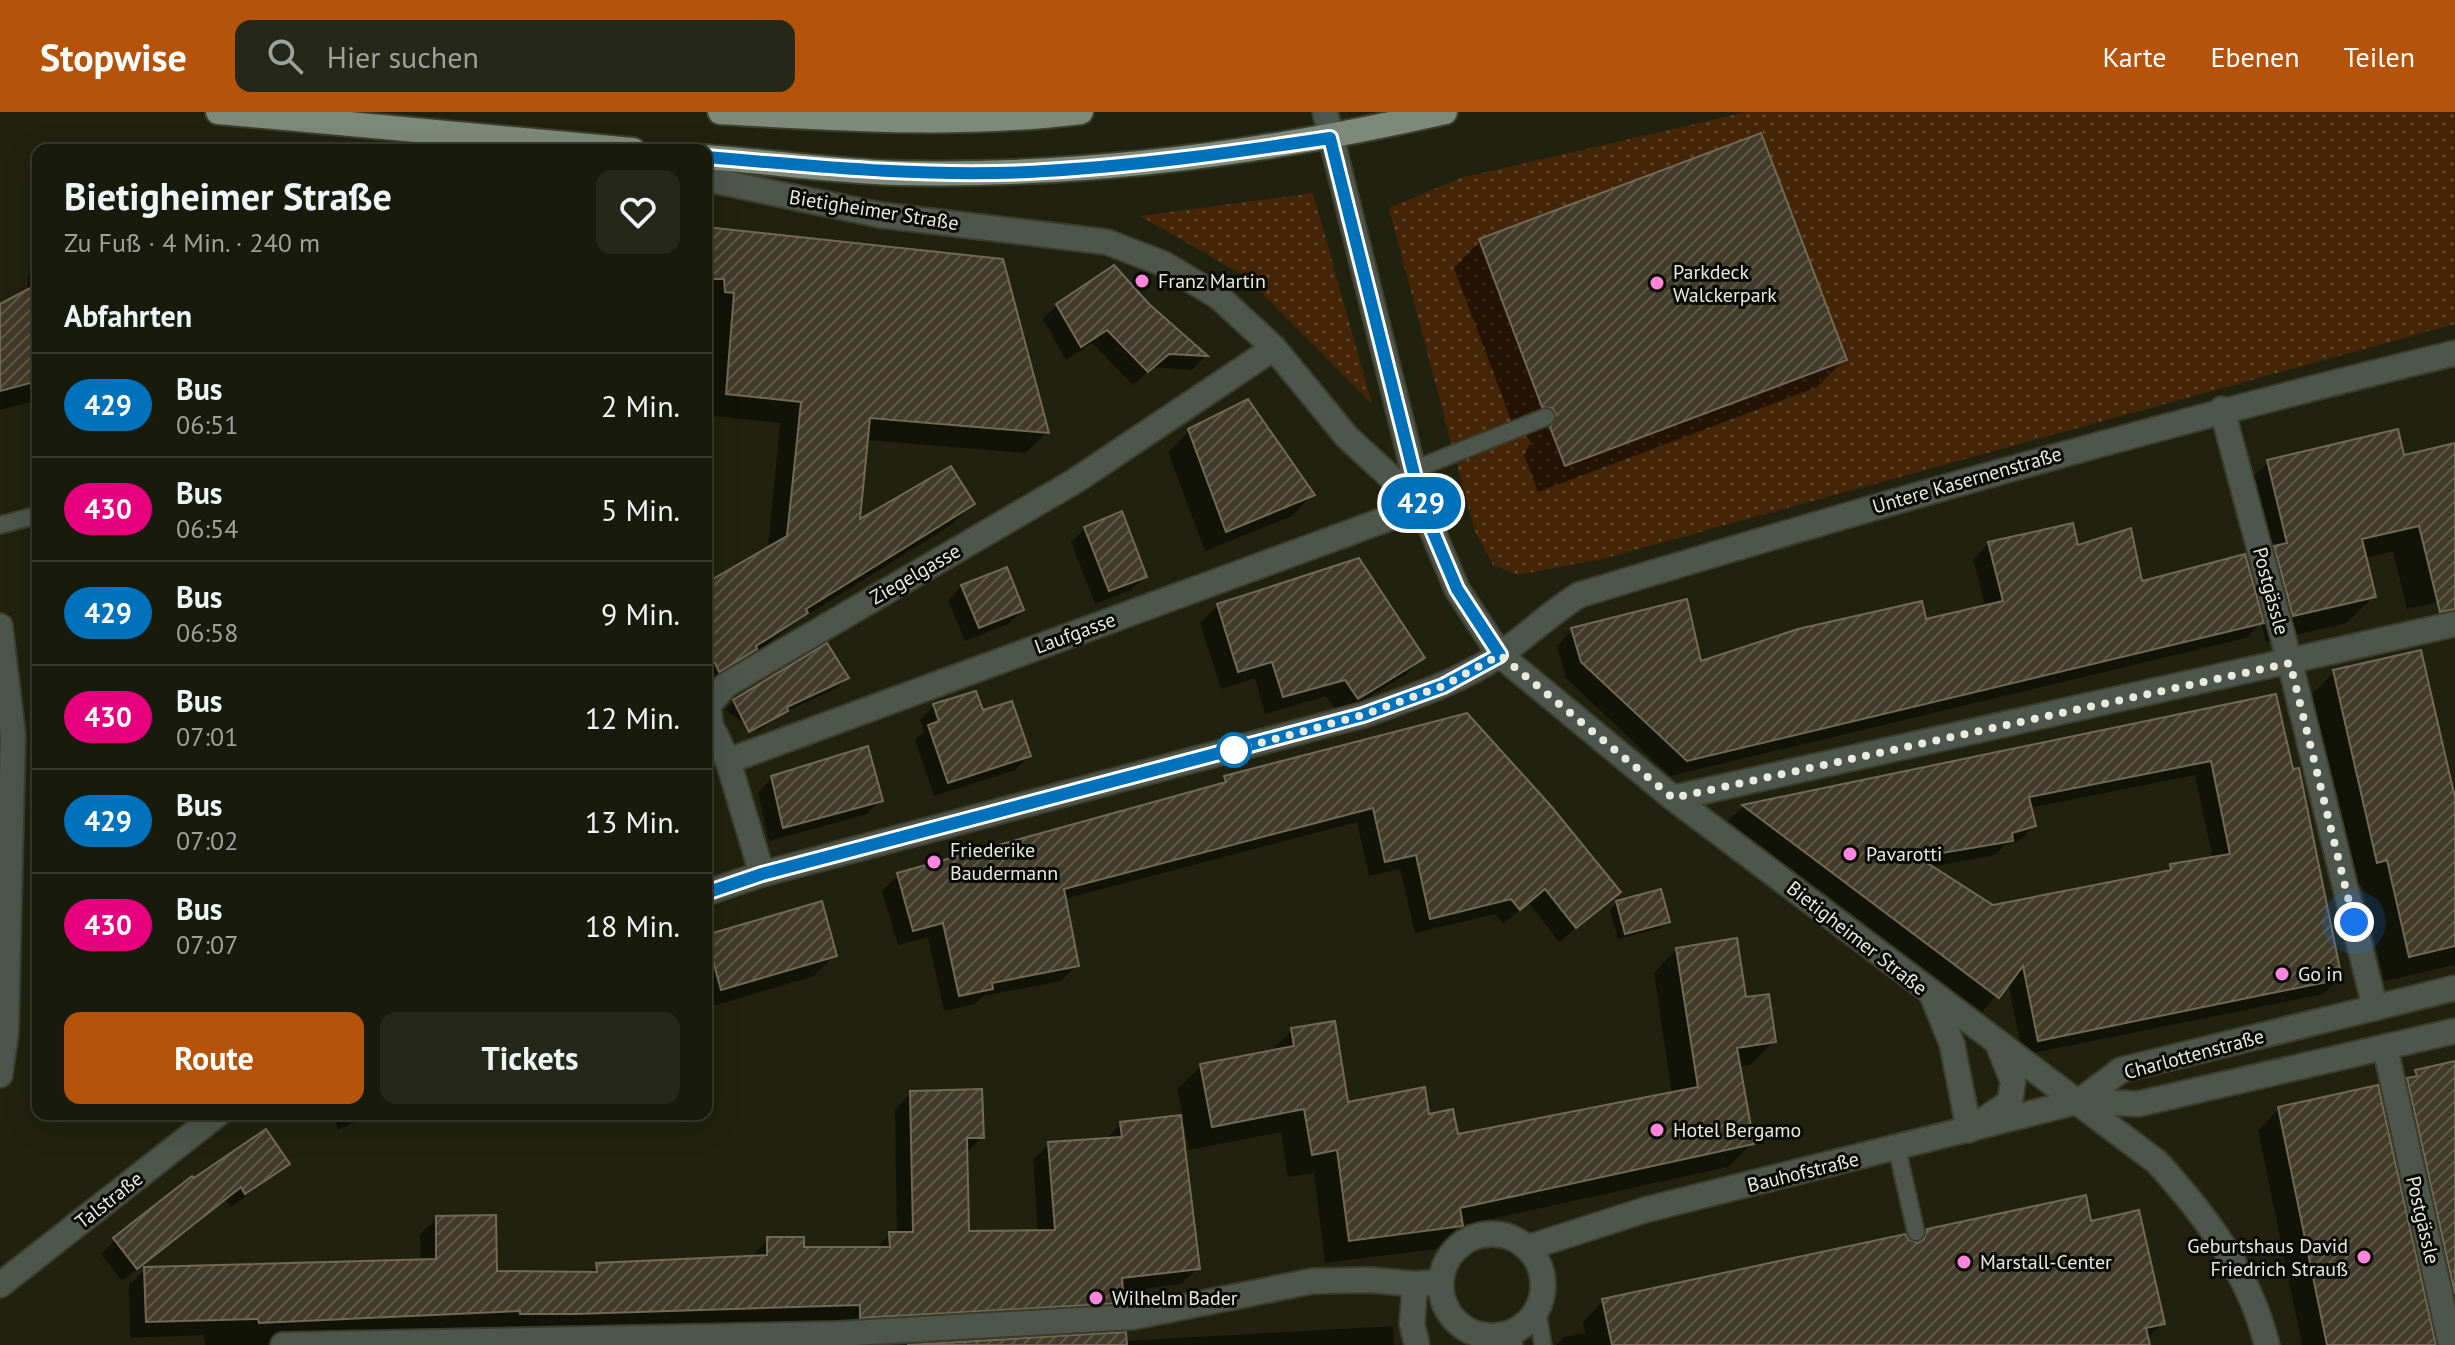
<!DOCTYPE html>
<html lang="de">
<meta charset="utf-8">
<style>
:root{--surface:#181a0b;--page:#252719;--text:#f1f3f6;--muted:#9fa19d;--line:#36382c;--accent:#b45309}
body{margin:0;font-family:"PT Sans",sans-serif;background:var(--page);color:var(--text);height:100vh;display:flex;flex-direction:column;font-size:30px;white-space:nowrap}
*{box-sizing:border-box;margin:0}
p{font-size:26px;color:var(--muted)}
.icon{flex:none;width:44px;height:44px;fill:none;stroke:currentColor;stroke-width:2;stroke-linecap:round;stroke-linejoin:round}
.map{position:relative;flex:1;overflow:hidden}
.side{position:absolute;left:32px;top:32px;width:680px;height:976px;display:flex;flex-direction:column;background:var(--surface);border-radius:16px;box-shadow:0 8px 32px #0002,0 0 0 2px var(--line)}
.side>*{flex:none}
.badge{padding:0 16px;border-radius:26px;font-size:28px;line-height:52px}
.you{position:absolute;width:40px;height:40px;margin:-20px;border:6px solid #fff;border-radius:50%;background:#1a73e8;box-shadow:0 0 0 12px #1a73e833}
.map>.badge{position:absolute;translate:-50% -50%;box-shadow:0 0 0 4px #fff}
h2{padding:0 32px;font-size:30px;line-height:72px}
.round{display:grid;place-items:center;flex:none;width:84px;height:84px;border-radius:16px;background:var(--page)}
.summary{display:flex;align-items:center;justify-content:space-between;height:136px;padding:0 32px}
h1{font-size:38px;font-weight:700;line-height:60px}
.action{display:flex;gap:16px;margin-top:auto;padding:16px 32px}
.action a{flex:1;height:92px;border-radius:16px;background:var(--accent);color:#fff;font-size:32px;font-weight:700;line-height:92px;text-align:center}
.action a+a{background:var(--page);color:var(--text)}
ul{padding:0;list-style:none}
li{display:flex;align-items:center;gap:24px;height:104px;padding:0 32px;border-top:2px solid var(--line)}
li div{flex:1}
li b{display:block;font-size:30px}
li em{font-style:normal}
li .badge{min-width:88px;font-weight:700;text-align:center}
header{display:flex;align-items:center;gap:48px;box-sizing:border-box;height:112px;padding:0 40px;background:var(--accent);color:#fff}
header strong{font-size:38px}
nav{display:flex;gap:44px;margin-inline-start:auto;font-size:28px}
.search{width:560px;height:72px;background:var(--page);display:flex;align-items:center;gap:20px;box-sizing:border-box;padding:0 28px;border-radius:16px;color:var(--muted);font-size:30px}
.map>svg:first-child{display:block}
.green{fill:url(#green-dots)}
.shadow{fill:#0007;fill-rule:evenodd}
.building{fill:url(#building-hatch);stroke:#726955;stroke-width:2;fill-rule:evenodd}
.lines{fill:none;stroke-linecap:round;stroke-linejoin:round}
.service-casing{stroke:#3c3e2c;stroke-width:20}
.minor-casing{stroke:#3c3e2c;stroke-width:28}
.tertiary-casing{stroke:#3c3e2c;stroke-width:28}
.primary-casing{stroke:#3c3e2c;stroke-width:28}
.service{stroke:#4e554d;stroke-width:16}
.minor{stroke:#4e554d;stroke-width:24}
.tertiary{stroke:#4e554d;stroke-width:24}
.primary{stroke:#7d897a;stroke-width:24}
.line-casing{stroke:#fff;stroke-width:18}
.line{stroke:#0072bc;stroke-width:12}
.walk{stroke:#e9eade;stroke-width:8;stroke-dasharray:0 14.4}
.poi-dot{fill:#ff85de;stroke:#090a04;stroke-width:3}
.stop-dot{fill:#fff;stroke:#0072bc;stroke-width:4}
.labels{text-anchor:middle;stroke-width:6;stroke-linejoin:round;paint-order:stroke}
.street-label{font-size:20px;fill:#e9eade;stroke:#090a04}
.poi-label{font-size:20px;fill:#e9eade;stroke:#090a04;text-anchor:start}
</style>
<header>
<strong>Stopwise</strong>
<div class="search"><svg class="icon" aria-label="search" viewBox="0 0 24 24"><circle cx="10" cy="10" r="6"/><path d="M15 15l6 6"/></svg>Hier suchen</div>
<nav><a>Karte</a><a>Ebenen</a><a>Teilen</a></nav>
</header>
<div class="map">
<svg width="2455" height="1233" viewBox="0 0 2455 1233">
<defs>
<pattern id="green-dots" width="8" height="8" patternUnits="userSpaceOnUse" patternTransform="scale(2)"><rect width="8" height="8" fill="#442507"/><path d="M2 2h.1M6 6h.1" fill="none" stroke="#5f452b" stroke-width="1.8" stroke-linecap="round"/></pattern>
<pattern id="building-hatch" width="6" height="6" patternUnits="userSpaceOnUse" patternTransform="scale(2)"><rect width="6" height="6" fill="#433b29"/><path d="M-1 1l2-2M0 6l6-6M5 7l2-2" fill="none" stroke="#5e5848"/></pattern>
</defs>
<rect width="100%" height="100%" fill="#20220f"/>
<g class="green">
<path d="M1746,0h709v212l-853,235 -84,16 -25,-10 -18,-34 -10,-36 -76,-287 72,-30z"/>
<path d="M1313,81l59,211 -127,-128 -105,-60z"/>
</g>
<g class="shadow">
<path d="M38,84v204l-38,10v-106l27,-14z"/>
<path d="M706,117l341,203 -22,21 -159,-13 -9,82 116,-18 -22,21 -155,97 -62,48 -28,16v-100l62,-36 12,-127 -74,-8 8,-101 -8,-1z"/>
<path d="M1480,129l364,119 -27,27 -279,105 -14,-37 7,-13 -6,-8 -9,-1 -62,-165z"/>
<path d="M1057,193h91l57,52 -13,13 -39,-3 -20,18 -41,-42 -26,17 -23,-41z"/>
<path d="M1189,319l123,64 -20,21 -87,35 -37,-99z"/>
<path d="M2455,333v153l-48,11 -14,-58 -28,7 9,38 -27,27 -81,19 -5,-19 -15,15 -576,138 -104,-98 -9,-32 15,-16 127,34 287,-56 -13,-49 16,-16 88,5 64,35 108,-8 10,-11 -18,-75 27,-27 135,-4z"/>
<path d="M1086,416l59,48 -14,14 -36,14 -24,-62z"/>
<path d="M962,474l60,24 -14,14 -43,17 -17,-41z"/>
<path d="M1218,493l205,53 -18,17 -65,40 -14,-19 -61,18 -10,-36 -34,11 -21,-66z"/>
<path d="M2334,560l121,135v158l-71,16 -22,-96 -10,2 -44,-189z"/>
<path d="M847,566l-12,11 -52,24 -23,17h-7l-27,-20 10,-11z"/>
<path d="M2275,585l65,281 -16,16 -301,61 -15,-72 -26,29 -254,-191 15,-14zM2195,663l18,84 -42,7 -7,8 -171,33 -63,-40 65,-12 10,-10 14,-4 15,-15 -4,-18z"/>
<path d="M934,594l48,7 47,43 -14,14 -81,26 -19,-56 9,-9 -4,-11zM934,600h4l6,18 -4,1z"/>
<path d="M1466,603l153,177 -60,50 -30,-39 -26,21 -8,-10 -80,19 -15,-64 -31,7 -12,-54 -293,77 13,66 -16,16 -78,15 -8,8 -31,7 -16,-74 -30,8 -16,-54 16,-16 319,-88 8,-9z"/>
<path d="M772,666l109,22 -14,14 -98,27 -11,-49z"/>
<path d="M1617,791l51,18 -7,7 -43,11 -8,-29z"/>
<path d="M820,792l15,51 -21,21 -108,32v-71z"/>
<path d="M1677,837l67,50 30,42 -24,24 -12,2 14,76 -24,24 -269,59 -23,23 -111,14 -11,-90 -26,4 -7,-45 -92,18 -6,-29 -3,1 18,146 -17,16 -60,8v10l-16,16 -815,27h-85l-1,-10 -74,3 -1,-53 16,-16 276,-7 -1,-28 17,-16 58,55 94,1 8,-9 154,-7 17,-19 34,9 73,1 15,-15h7l-2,-125 16,-16 71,44 -17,17 2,79 71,-1 -5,-72 16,-16 56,-4 16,-16 62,-7 -6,-28 24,-23 68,-13 23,-23 55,74 81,12 28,21 216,-43 -18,-121z"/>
<path d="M2455,951v282h-19v-3l-3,3h-131l-44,-215 21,-21 102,-2 35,-36z"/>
<path d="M336,1002h37l-36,16z"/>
<path d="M288,1052l-57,43 -5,-7 -104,81 -21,-27 14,-14z"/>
<path d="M2090,1111l73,100 -17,17 2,5h-592l8,-8 21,-4 -2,-11 20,-21 304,-59 8,2 13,-13z"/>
<path d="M1393,1214l1,19h-452l183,-4z"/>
</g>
<g class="building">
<path d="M1761,21l86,227 -282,106 -15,-39 6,-13 -4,-6 -10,-1 -63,-168z"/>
<path d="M706,115l297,32 46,174 -179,-15 -10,101 91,-53 24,38 -169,105 2,4 -52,33 1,3 -38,23 -4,-9 -9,5v-85l81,-47 14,-134 -75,-8 8,-101 -9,-1 -1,-13h-18z"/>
<path d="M1114,153l35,39 59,52 -39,-2 -21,18 -41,-42 -26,17 -25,-43z"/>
<path d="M38,172v97l-38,10v-87z"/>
<path d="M1248,287l67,96 -89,37 -38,-103z"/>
<path d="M2398,317l6,26 51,-12v166l-15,3 -21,-86 -57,13 14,58 -83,19 -19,-70 13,-3 -20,-83z"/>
<path d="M1122,399l25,66 -38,14 -25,-64z"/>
<path d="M2073,411l5,22 53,-17 11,53 103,-27 19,69 -577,138 -106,-99 -10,-34 116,-29 14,62 97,-32 124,-28 4,18 77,-18 -15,-59z"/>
<path d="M1359,446l66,100 -67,41 -13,-19 -62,17 -11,-35 -34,10 -21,-68z"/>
<path d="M1007,455l17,43 -45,18 -18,-43z"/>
<path d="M827,531l22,35 -62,29 1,4 -39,21 -16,-32z"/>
<path d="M2421,538l34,148v148l-46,11 -22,-97 -10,3 -44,-193z"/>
<path d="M976,579l7,19 29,-9 19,55 -83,27 -20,-58 11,-4 -6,-17z"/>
<path d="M2276,582l17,75 6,-1 43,211 -75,15 -229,47 -15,-75 -24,32 -257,-193zM2211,649l19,93 -60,10 1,6 -178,35 -75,-48 95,-16 -1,-8 24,-7 -7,-29z"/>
<path d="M1467,601l84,93 70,86 -45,36 -31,-39 -25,21 -9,-11 -81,20 -14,-64 -31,7 -12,-54 -309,81 15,77 -87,17 1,6 -34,7 -16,-73 -30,8 -16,-58 329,-91 -2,-6z"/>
<path d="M868,634l15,55 -100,27 -12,-52z"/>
<path d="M1661,777l9,33 -45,12 -9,-33z"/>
<path d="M822,789l15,55 -116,34 -15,-55z"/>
<path d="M1737,826l9,59 23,-3 7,48 -39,6 17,96 -294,64 3,18 -114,15 -12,-91 -25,5 -8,-46 -92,18 -12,-63 94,-18 -3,-18 44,-7 13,81 77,-15 4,27 24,-5 5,25 240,-47 -22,-139z"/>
<path d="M2455,949v233l-48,-216 10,-2 -2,-6z"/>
<path d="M2378,973l58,260h-109l-49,-238z"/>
<path d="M982,977l2,49h-17l2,93 86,-1 -7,-88 74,-5 -2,-15 61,-7 19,154 -78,9 2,25 -264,15v-13l-285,9h-55v-3l-261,12 -1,-4 -112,3 -2,-55 292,-8v-43l60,-1 1,56 100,1 -1,-9 171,-8v-18h37v10h86l-1,-15h24l-3,-141z"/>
<path d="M266,1017l24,35 -45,30 -4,-7 -104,82 -24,-31 79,-62 2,2z"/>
<path d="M2086,1083l5,26 48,-11 26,114 -19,4 4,17h-538l-10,-46 303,-65 4,6 9,3 6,-4 3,-10z"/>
<path d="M1126,1220l1,13h-220z"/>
</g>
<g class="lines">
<g class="service-casing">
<g id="service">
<path d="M1413,358l133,-53"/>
<path d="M0,413l38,-10"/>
<path d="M1897,1037l19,83"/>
<path d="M1537,1199l6,34"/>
<path d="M1511,1221l3,12"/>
<path d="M1477,1223l2,10"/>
</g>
</g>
<g class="minor-casing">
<g id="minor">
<path d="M1325,0l97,394 35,83 43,66 173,143 484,364c48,53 93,112 110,183"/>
<path d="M706,67l174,36 227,27 57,22 55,33 55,51 73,89 75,69"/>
<path d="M2222,297l68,254 85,345"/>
<path d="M728,649l694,-255"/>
<path d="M1673,686l782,-174"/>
<path d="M762,762l-34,-113 -17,-35 -3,-21 18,-20 349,-204 199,-133"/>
<path d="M706,781l56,-19 601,-159c47,-17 94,-32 136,-60 28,-19 51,-42 80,-60 290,-88 581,-171 876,-242"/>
<path d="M1933,885l19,47 17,86 41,-28 3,-21 -16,-39"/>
<path d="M2385,935l66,298"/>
<path d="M2080,989l41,-31 334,-82"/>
<circle cx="1492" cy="1173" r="51"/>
<path d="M1527,1136l118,-38 435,-109 58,3 317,-73"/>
<path d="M0,1173l218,-171"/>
<path d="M283,1233l554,-11 296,-17 180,-36 58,-1 44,4"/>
<path d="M1417,1233l-5,-21 3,-40 14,-1"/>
</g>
</g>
<g class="tertiary-casing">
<path id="tertiary" d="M0,514l13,109 -7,298 -6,42"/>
</g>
<g class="primary-casing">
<g id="primary">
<path d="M218,0l415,38"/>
<path d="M720,0c120,7 241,15 361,0"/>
<path d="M706,45c64,5 129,14 193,16 184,4 367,-20 546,-61"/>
</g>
</g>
<use href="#service" class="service"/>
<use href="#minor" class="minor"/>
<use href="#tertiary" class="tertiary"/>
<use href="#primary" class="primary"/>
</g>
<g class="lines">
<g class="line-casing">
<path id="line" d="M706,45c107,9 214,20 322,15 101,-5 202,-19 302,-34l92,368 35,83 43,66 -57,31 -80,29 -601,159 -56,19"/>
</g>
<use href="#line" class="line"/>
<path class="walk" d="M1234,638l129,-35 80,-29 57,-31 173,143 617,-135 64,259"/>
</g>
<g class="poi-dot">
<circle cx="1142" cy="169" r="8"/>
<circle cx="1657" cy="171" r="8"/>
<circle cx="1850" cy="742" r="8"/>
<circle cx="934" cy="750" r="8"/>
<circle cx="2282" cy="862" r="8"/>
<circle cx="1657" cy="1018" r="8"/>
<circle cx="2364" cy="1145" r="8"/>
<circle cx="1964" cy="1150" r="8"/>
<circle cx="1096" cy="1186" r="8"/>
</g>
<circle class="stop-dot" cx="1234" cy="638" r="16"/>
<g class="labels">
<g class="street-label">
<text transform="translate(874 98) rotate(9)" y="7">Bietigheimer Straße</text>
<text transform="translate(1967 368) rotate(-16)" y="7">Untere Kasernenstraße</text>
<text transform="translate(915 462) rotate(-30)" y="7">Ziegelgasse</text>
<text transform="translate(2271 479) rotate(75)" y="7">Postgässle</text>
<text transform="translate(1075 521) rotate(-20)" y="7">Laufgasse</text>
<text transform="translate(1857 826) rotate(38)" y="7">Bietigheimer Straße</text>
<text transform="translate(2194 942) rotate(-15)" y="7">Charlottenstraße</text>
<text transform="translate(1803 1060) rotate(-14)" y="7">Bauhofstraße</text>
<text transform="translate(109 1088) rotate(-38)" y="7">Talstraße</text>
<text transform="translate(2423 1108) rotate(77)" y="7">Postgässle</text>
</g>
<g class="poi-label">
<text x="1673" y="167">Parkdeck<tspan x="1673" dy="23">Walckerpark</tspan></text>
<text x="1158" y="176">Franz Martin</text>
<text x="950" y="745">Friederike<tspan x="950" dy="23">Baudermann</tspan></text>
<text x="1866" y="749">Pavarotti</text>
<text x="2298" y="869">Go in</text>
<text x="1673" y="1025">Hotel Bergamo</text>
<text x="2348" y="1141" text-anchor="end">Geburtshaus David<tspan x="2348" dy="23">Friedrich Strauß</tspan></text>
<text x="1980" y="1157">Marstall-Center</text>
<text x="1112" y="1193">Wilhelm Bader</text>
</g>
</g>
</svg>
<div class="you" style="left:2354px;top:810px"></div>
<b class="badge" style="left:1421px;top:391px;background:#0072bc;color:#fff">429</b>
<section class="side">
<div class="summary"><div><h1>Bietigheimer Straße</h1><p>Zu Fuß · 4 Min. · 240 m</p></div><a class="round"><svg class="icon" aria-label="heart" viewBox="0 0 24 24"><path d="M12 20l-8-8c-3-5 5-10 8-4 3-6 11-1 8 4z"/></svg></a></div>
<h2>Abfahrten</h2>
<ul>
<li><span class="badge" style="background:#0072bc;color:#fff">429</span><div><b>Bus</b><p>06:51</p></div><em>2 Min.</em></li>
<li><span class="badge" style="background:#e6007e;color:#fff">430</span><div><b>Bus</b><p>06:54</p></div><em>5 Min.</em></li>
<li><span class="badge" style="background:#0072bc;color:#fff">429</span><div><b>Bus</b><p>06:58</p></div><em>9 Min.</em></li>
<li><span class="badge" style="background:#e6007e;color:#fff">430</span><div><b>Bus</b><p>07:01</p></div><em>12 Min.</em></li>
<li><span class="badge" style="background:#0072bc;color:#fff">429</span><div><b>Bus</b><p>07:02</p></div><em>13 Min.</em></li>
<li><span class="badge" style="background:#e6007e;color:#fff">430</span><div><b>Bus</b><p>07:07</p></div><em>18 Min.</em></li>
</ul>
<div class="action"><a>Route</a><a>Tickets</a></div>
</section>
</div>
